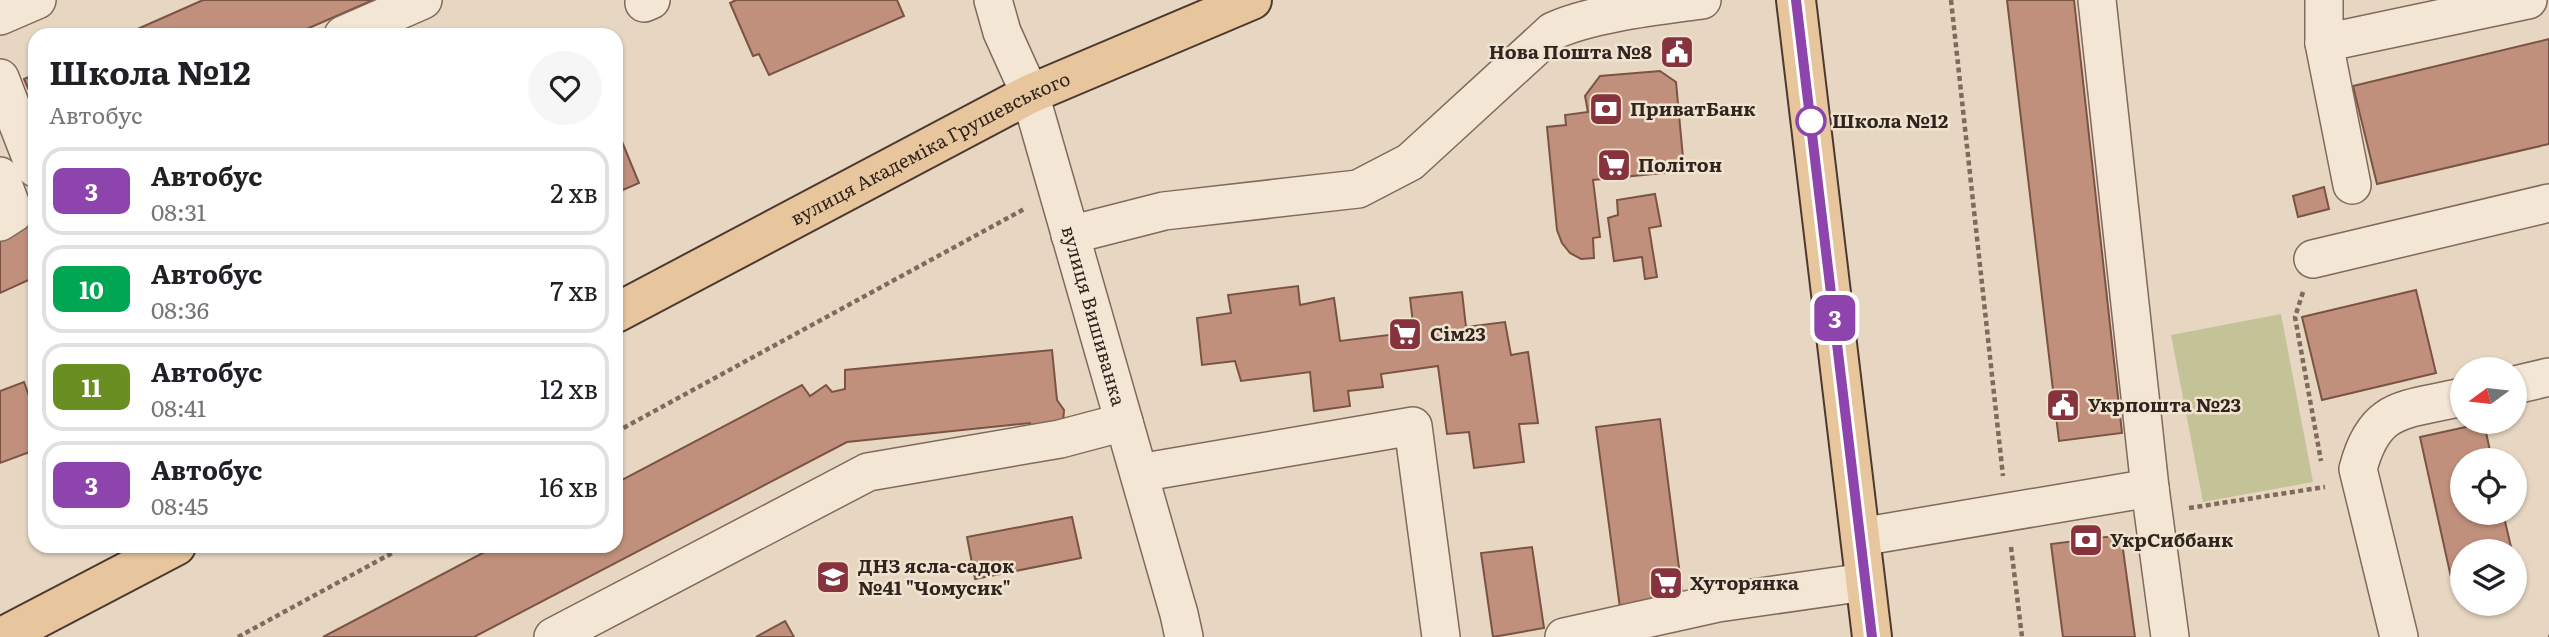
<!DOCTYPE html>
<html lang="uk">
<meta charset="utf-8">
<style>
:root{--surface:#fff;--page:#f6f6f6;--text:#202124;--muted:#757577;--line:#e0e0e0}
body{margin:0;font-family:Literata,serif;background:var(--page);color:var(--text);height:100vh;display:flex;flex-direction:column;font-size:26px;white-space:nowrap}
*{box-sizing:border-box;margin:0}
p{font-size:23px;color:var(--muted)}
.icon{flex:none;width:38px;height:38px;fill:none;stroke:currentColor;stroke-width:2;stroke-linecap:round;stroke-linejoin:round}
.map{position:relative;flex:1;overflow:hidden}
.drawer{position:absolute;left:28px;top:28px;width:595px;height:525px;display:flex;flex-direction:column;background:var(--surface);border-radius:21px;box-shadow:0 2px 5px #0004}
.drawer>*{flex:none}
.badge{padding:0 14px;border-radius:10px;font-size:24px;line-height:46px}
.needle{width:46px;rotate:255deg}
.fabs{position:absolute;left:2450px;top:357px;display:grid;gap:14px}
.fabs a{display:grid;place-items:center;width:77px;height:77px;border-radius:50%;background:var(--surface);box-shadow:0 2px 5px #0004;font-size:35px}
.map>.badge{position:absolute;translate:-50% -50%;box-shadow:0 0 0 4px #fff}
.round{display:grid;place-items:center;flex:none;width:74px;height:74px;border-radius:37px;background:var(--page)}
.headline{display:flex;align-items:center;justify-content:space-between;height:119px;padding:0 21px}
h1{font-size:33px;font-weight:700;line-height:52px}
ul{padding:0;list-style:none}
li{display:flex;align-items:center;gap:21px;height:88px;margin:0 14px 10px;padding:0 7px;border:4px solid var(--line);border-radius:21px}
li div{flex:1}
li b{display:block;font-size:26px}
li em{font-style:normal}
li .badge{min-width:77px;font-weight:700;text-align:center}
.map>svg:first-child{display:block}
.green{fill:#c4c397}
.building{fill:#c1907c;stroke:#7b5344;stroke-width:2}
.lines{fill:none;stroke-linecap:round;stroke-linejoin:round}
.minor-casing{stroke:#7f6a5b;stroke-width:40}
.major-casing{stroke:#4d392f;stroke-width:42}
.path{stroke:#7f6a5b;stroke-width:4.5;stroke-dasharray:5 3.5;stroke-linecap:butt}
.minor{stroke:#f4e6d4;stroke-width:37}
.major{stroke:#e7c69e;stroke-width:38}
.line-casing{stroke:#fff;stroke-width:16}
.line{stroke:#8e44ad;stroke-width:10}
.stop-dot{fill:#fff;stroke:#8e44ad;stroke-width:3.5}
.labels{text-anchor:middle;stroke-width:5;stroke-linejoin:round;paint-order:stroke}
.poi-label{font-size:19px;font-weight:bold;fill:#31241e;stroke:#f0e3d0;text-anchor:start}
.stop-label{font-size:19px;font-weight:bold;fill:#31241e;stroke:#f0e3d0;text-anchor:start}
.street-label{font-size:19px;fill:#31241e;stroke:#f0e3d0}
</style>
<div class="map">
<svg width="2549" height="637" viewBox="0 0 2549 637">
<rect width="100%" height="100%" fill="#e7d7c2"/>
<path class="green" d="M2281,314l32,168 -110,20 -32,-167z"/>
<g class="building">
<path d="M203,0h170l-80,35h-169z"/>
<path d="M736,0h161l7,16 -135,59 -10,-21 -6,2 -23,-53z"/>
<path d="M2007,0h67l48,433 -63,8z"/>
<path d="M2549,39v105l-172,40 -24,-98z"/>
<path d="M1660,71l16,11 7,76 -10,14 -80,8 7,57 -7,1 1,20 -13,1 -11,-6 -8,-10 -5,-13 -10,-103 19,-2 -1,-10 23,-3 -3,-16 15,-20z"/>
<path d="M35,74v30l-11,-25z"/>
<path d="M616,127l23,56 -23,10z"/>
<path d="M2324,187l5,22 -31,8 -5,-21z"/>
<path d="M1655,194l6,32 -12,2 8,49 -12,2 -3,-22 -28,4 -6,-43 10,-3 -1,-15z"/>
<path d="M35,223v54l-35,16v-55z"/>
<path d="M1298,286l2,19 34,-7 6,43 74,-9 -4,-34 52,-6 4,35 39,-5 6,33 17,-3 10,71 -19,1 5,38 -50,6 -5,-36 -22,2 -9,-68 -57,8 2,13 -35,4 2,15 -36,5 -4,-39 -69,9 -6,-20 -33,4 -5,-47 34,-5 -3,-18z"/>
<path d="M2416,290l20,83 -114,27 -20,-83z"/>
<path d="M1052,350l5,50 7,10 -1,14 -31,8 -2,-9 -183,19 -373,195h-151l173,-91h120v-63l186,-98 8,11 16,-11 6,7 13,-3v-19z"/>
<path d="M24,382l11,30v38l-35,13v-72z"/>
<path d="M1660,419l23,180 -63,9 -24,-181z"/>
<path d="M2484,423l8,37h-30v53h41l9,38h-50v39l-8,1 -34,-154z"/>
<path d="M1072,517l9,41 -106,21 -8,-42z"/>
<path d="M2121,535l14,102h-72l-12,-93z"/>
<path d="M1532,547l12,81 -51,9 -12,-84z"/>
<path d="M785,621l9,16h-38z"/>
</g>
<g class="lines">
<g class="minor-casing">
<g id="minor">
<path id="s1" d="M993,0l9,32 28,62 149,520 5,23"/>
<path d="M2324,0v43l28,142"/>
<path d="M644,3l7,-3"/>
<path d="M0,16l37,-16"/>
<path d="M343,35l80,-35"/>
<path d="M2324,43l204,-43"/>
<path d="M0,78l35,90"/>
<path d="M0,176l14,37 -14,9"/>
<path d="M1070,235l94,-24 194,-22 52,-27 143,-131c40,-18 105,-25 149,-31"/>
<path d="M2313,259l236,-56"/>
<path d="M2515,385l34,-8"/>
<path d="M1139,473l274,-47 28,211"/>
<path d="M2150,488l20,149"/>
<path d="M1860,537l290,-49 -53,-488"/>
<path d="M553,637l315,-165 192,-33 64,-17"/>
<path d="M1564,637l154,-34 147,-21"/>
<path d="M2399,637l-41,-168c17,-65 47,-58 104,-72"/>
</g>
</g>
<g class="major-casing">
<g id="major">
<path d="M1796,0l76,637"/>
<path id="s2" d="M616,313l414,-219 222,-94"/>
<path d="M2,637l174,-91"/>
</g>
</g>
<g class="path">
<path d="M1951,0l52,476"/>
<path d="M2303,292l-8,25 26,144"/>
<path d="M616,432l410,-224"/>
<path d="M2189,508l136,-21"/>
<path d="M2011,547l11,90"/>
<path d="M238,637l167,-91"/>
<path d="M2548,637h1"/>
</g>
<use href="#minor" class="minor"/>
<use href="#major" class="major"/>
</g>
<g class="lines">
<g class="line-casing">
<path id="line" d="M1796,0l76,637"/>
</g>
<use href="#line" class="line"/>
</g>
<defs>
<g id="civic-square" transform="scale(1.75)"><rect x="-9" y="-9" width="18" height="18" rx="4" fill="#86333e" stroke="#f0e3d0"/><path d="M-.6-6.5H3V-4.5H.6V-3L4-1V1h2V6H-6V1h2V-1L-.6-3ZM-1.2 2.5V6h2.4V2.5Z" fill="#fff"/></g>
<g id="bank-square" transform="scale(1.75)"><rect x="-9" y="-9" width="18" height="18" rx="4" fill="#86333e" stroke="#f0e3d0"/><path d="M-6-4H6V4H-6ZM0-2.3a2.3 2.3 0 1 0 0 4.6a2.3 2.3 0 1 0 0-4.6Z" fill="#fff"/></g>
<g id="supermarket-square" transform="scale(1.75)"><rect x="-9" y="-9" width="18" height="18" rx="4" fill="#86333e" stroke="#f0e3d0"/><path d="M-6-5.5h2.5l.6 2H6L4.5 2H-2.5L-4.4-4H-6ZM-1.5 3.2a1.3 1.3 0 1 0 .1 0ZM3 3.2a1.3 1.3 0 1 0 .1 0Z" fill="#fff"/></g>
<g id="school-square" transform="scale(1.75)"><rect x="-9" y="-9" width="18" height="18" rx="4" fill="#86333e" stroke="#f0e3d0"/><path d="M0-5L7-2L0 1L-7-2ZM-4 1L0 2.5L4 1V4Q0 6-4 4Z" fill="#fff"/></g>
</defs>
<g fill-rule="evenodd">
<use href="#civic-square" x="1677" y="52"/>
<use href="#bank-square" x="1606" y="109"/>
<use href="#supermarket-square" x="1614" y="165"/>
<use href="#supermarket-square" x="1405" y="334"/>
<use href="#civic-square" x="2063" y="405"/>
<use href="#bank-square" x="2086" y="540"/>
<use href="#school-square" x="833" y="577"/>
<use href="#supermarket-square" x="1666" y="583"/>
</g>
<circle class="stop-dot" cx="1811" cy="121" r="14"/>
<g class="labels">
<g class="poi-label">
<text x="1652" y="59" text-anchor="end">Нова Пошта №8</text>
<text x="1630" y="116">ПриватБанк</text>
<text x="1638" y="172">Політон</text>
<text x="1430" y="341">Сім23</text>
<text x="2088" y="412">Укрпошта №23</text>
<text x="2110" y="547">УкрСиббанк</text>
<text x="858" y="573">ДНЗ ясла-садок<tspan x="858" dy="22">№41 "Чомусик"</tspan></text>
<text x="1690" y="590">Хуторянка</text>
</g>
<g class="stop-label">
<text x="1832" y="128">Школа №12</text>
</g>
<g class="street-label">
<text dy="7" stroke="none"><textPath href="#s2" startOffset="355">вулиця Академіка Грушевського</textPath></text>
<text dy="7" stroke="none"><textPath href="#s1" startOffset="332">вулиця Вишиванка</textPath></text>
</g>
</g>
</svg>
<div class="fabs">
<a><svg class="needle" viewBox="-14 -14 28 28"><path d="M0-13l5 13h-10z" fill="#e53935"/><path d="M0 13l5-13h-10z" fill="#757577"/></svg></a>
<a><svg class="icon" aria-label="locate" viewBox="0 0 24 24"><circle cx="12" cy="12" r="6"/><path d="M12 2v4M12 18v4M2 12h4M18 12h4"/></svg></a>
<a><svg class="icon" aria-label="layers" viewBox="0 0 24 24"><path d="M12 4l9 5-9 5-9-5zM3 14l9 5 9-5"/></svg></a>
</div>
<b class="badge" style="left:1835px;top:318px;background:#8e44ad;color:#fff">3</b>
<section class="drawer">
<div class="headline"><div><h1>Школа №12</h1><p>Автобус</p></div><a class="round"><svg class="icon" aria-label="heart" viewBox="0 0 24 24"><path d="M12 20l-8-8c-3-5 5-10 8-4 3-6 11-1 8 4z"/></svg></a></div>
<ul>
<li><span class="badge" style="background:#8e44ad;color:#fff">3</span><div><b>Автобус</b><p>08:31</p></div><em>2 хв</em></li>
<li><span class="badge" style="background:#00a651;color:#fff">10</span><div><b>Автобус</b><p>08:36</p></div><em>7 хв</em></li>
<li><span class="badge" style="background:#6b8e23;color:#fff">11</span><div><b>Автобус</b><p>08:41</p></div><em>12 хв</em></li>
<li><span class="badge" style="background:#8e44ad;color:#fff">3</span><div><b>Автобус</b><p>08:45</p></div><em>16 хв</em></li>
</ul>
</section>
</div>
